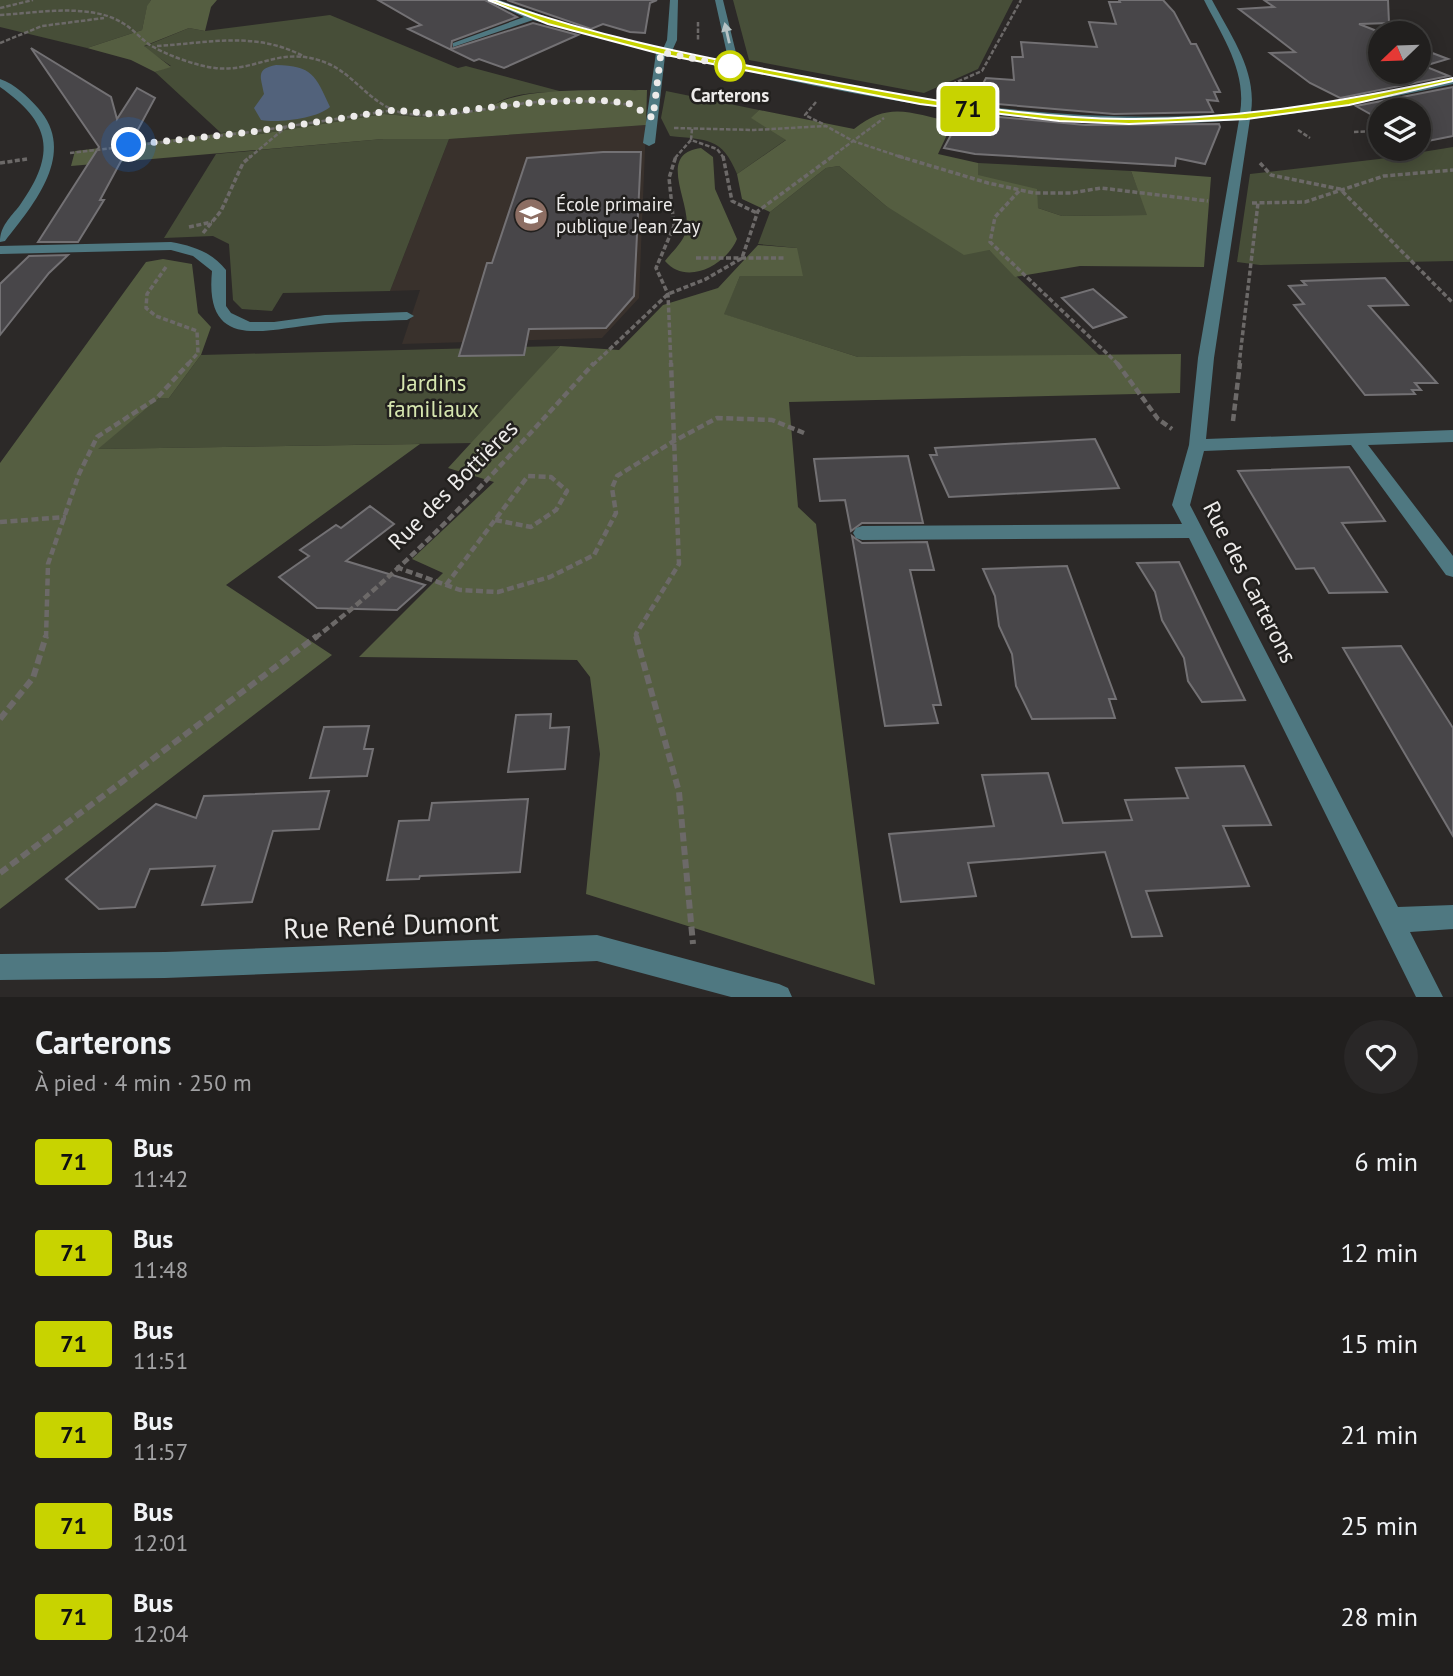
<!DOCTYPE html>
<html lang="fr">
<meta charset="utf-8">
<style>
:root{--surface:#211f1e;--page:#292727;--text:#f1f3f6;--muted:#a2a2a4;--line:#3e3d3c}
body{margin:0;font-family:"PT Sans",sans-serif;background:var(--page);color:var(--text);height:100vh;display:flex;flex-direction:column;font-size:26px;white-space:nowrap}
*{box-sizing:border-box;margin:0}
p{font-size:23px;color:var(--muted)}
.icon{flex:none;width:38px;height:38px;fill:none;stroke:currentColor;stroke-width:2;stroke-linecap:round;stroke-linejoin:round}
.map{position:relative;height:997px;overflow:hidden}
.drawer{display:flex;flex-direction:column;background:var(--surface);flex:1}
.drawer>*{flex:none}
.badge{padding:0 14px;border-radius:5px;font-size:24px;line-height:46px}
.needle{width:46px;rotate:247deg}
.fabs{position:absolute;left:1368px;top:21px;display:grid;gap:14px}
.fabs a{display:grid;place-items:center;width:63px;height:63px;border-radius:50%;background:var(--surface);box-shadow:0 4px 18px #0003,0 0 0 2px var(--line);font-size:35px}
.you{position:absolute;width:35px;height:35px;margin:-18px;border:5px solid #fff;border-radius:50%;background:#1a73e8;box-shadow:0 0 0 10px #1a73e833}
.map>.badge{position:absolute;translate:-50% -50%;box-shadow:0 0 0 4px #fff}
.round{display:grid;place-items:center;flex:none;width:74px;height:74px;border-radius:37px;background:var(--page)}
.head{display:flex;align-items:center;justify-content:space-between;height:119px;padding:0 35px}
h1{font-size:33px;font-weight:700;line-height:52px}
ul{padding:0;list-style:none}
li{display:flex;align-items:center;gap:21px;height:91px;padding:0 35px}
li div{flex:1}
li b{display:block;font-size:26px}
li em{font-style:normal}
li .badge{min-width:77px;font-weight:700;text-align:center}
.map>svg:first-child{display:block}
.built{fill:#39312c}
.green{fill:#474e38}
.forest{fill:#555e41}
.water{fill:#52627b}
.building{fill:#484649;stroke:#737174;stroke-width:2}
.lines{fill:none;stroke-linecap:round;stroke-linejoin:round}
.path-far3{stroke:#6c6968;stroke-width:2.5;stroke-dasharray:4.5 2;stroke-linecap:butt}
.path-far2{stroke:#6c6968;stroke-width:3.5;stroke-dasharray:5 2.5;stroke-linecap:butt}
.path-far1{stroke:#6c6968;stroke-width:4.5;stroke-dasharray:7 3.5;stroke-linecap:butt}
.path{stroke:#6c6968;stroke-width:6;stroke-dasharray:9 4.5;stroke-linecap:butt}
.minor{fill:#4f7881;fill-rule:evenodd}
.oneway{fill:#b6c3c5}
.line{fill:#c8d300;stroke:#fff;stroke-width:2}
.walk{stroke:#edebea;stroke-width:7;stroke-dasharray:0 12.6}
.stop-dot{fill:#fff;stroke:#c8d300;stroke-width:3.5}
.labels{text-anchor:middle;stroke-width:5;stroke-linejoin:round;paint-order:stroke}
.far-stop-label{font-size:19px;font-weight:bold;fill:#edebea;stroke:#22201e}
.far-poi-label{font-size:19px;fill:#edebea;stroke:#22201e;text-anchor:start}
.park-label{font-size:23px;fill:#d6e6af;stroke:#22201e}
.street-label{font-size:23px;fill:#edebea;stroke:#22201e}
.near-street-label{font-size:28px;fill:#edebea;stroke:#22201e}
</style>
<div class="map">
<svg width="1453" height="997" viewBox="0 0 1453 997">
<rect width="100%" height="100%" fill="#2c2928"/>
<path class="built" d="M646,125l-7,173 -37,40 -200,6 18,-54 -30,1 59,-152z"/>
<g class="green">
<path d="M0,0h151l-4,7 -5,23 -55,18 -87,-21z"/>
<path d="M733,0h280l-35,69 -54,24 -175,-33z"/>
<path d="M330,15l128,53 8,-2 97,26c-22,0 -59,0 -74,18l-70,7 -35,-3 -130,21 -13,-4 -20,2 -66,-61 16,-6 -28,-19 46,-19 16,3z"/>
<path d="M666,91l93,19 -7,8 35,21 -50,35c-15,-37 -30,-34 -67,-38l-9,-18z"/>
<path d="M383,139h66l-59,152 -107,2 -11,18 -30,-2 -9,-9 -4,-56 -16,-8 -49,2 52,-84z"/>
<path d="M1453,147v114l-193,4 -23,-3 13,-88 129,-15z"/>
<path d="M978,163l153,8 17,44 -86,1 -24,-8 -61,-33z"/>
<path d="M839,166l47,40 103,44 111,106 -242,1 -135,-43 17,-38 57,-28 -39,-4 12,-32 56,-44z"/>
<path d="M560,346l-86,97 -377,6 62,-51h10l32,-43z"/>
</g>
<g class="forest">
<path d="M151,0h66l-6,7 -6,24 -16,-3 -45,18 27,21 -16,5 -24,-12 -44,-12 55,-18 5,-24z"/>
<path d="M647,90l-1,35 -197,14h-66l-312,27 4,-15 166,-20 13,4 130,-21 35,3 69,-7c21,-25 125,-19 159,-20z"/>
<path d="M759,110l95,19c36,-29 57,-15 99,-7l-15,32 40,9v12l59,14 1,19 24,8 85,-1 -16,-44 80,6 -7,90 -124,-1 -65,11 -26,-27 -25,5 -78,-49 -47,-40 -13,2 -56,44 -28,-13 -5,-25 49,-34 -35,-22z"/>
<path d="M701,148l12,9 2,32 22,50c-10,25 -50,48 -72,22 6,-8 17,-18 20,-27 11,-26 -32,-80 16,-86z"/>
<path d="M758,245l39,3 6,28h-63l-16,38 134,43 323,-3 -1,39 -391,9 9,105 18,17 59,461 -289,-91 14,-140 -10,-77 -13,-17 -218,-3 84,-84 -31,-14 82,-77 -46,-14 112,-122 59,4 44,-45 55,-17z"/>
<path d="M163,259l29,5 6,49 13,14 -10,28 -32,43h-10l-61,51 322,-5 -194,141 106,70 -332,254v-446l146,-201z"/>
</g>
<path class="water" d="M276,65c37,1 39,10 54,42 -14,12 -51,16 -69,13l-7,-12 10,-14c-3,-17 -9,-25 12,-29z"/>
<g class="building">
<path d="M378,0h107l32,17 -65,24 -1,8 82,-26 45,12 -74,33 -25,-9 -5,2 -66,-32 13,-4z"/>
<path d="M507,0h150l-7,3 -5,30 -15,-1 -27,-8 -12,5z"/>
<path d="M1119,0h44l11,12 17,32h5l24,48h-6l4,9 -11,-1 6,12 -99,2 -141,-12 13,-24 28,2 -2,-23h11l-2,-15 76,5 -8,-25 27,2 -7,-22h11z"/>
<path d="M1264,0h124l1,23 -30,1 23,9 -1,39h38v-24l29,11 -24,7 25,10 -109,22 -30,-15 -40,-30 25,-1 -56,-43 35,-2z"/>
<path d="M31,48l80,49 6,22 20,-31 18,10 -55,102h4l-26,42h-40l61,-95z"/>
<path d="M1453,87v49l-30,6 -4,-2v-30h-38v10l-25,-14z"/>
<path d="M967,114l118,11 134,-1 1,3 -15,37 -29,-6 -1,8 -200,-12 -31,-6 14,-26 5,1z"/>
<path d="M603,152h38l-7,144 -28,32 -77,1 -5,26 -65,1 28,-93h5l35,-105z"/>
<path d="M68,255l-19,18 -49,62v-51l29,-28z"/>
<path d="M1385,278l23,27 -39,1 68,77h-22l6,7h-9l3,4 -50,1 -71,-90 10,-1 -15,-18 17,-1 -4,-4z"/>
<path d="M1093,289l33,28 -33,11 -31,-30z"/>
<path d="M1095,439l24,49 -170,9 -19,-42h7l-2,-7z"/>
<path d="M908,456l15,67h-61l-11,8 -6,-31 -25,1 -6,-42z"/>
<path d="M1349,467l36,54 -43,2 45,69 -58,1 -15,-25 -18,1 -58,-98z"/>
<path d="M370,506l24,18 -48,37 79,24 -28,25 -80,-2 -38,-31 30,-21 -9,-6 36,-25 5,3z"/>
<path d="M852,536l10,7 65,-1 7,28h-24l31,135h-8l5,18 -53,3z"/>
<path d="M1179,562l45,95 21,43 -43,2 -14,-21 -4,-23 -22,-38 -7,-28 -18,-29z"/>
<path d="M1067,566l49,133h-7l6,19 -83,1 -16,-33 -4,-32 -13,-28 -4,-30 -12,-27z"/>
<path d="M1401,646l52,82v108l-110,-188z"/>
<path d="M551,714l-1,14 19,-1 -4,42 -57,3 8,-57z"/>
<path d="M369,726l-5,23h9l-6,27 -57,2 14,-51z"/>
<path d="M1244,766l27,59 -48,1 26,60 -103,5 16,45 -30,1 -27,-85 -137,11 8,33 -75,6 -12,-68 105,-8 -12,-51 66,-2 15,50 69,-3 -7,-20 63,-2 -12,-30z"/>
<path d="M329,791l-10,38 -46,2 -21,71 -50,3 13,-39 -65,3 -15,38 -36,2 -33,-30 90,-75 40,14 8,-22z"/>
<path d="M528,799l-8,73 -100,4 -1,3 -32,1 12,-59 30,-1 3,-17z"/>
</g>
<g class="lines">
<g class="path-far3">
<path d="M0,8l33,-8"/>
<path d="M0,15c36,-2 88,-12 121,7 11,6 19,16 29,23 16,10 47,21 65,23 42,5 66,-25 114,-4 26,12 41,39 70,48 38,10 98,-7 138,-10 32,-2 63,-1 95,3"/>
<path d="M698,22v19"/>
<path d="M0,43l42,-17 62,-8"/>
<path d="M157,46c51,-3 98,-15 146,10"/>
<path d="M952,84l30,-13 39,-71"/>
<path d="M816,102l-11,13 20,10"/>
<path d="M1368,119l13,6"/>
<path d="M674,128l80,2 72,-4 27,15 51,17"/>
<path d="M692,129l-1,11 26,9 7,9"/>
<path d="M1298,130l12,8"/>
<path d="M1354,132l27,-1"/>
<path d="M70,153l181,-21 143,-22"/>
<path d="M249,158l37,-31"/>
<path d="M675,158l16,-18"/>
<path d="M830,158l54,-40"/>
</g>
<g class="path-far2">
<path d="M723,156l9,45 25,12"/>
<path d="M898,156l90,27 46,10h37l30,-5 107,13"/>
<path d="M0,163l27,-4"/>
<path d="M1260,163l11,12 69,14 113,114"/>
<path d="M1019,191l-24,26 -5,25 129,123"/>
<path d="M1252,203l53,-1 79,-26 69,-6"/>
<path d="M189,227l23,-5"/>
<path d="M203,233l18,-22 22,-48 8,-7"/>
<path d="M696,258h89"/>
<path d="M166,267l-19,27 -1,14 10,8 41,15 1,22 -11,12"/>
<path d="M593,365l75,-71 38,-15 36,-21 16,-47 75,-55"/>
<path d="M671,365l-3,-71 -12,-26 18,-42 -5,-48 7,-22"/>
<path d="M1239,365l19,-162"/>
</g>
<g class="path-far1">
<path d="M1117,363l41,56 14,10"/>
<path d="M1233,421l7,-58"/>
<path d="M0,522l66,-5"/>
<path d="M396,567l64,23 38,2 52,-15 44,-22 22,-42 -4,-25 5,-12 57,-35 43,-23 55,2 32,13"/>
<path d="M446,585l82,-109 23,1 16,14 -11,19 -25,17 -36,-7"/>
<path d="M46,638l2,-74 31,-90 18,-37 60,-39 32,-35"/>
<path d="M315,638c104,-79 192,-179 279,-275"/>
<path d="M637,638l-1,-4 43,-70 -8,-201"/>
</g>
<g class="path">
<path d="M636,636l43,156 14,152"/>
<path d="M0,719l33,-41 13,-42"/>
<path d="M0,873l317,-237"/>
</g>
<g class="minor">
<path d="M487,0h12l85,30 79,19 4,-9 3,-40h8l-1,40 -5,11 57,12 -14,-63h8l16,65c166,34 332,62 501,48 7,-42 -18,-77 -36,-113h8c19,36 45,71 39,112l82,-10 120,-24v6c-67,15 -135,27 -203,35l-36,239 -8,81 247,-9v12l-85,3 85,111v21l-7,-2 -95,-130 -147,6 -14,54 208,402 55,-2v24l-43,3 33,65h-27l-227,-459 -327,2 -6,-2 -3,-5 3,-5 6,-2 320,-2 -10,-19 17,-60 9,-87 41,-238c-137,11 -273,-5 -407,-31 -55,-10 -111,-26 -167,-33l-10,87 -6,3 -6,-3 13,-90 -123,-33 -80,27v-4l71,-26z"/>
<path d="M0,79c15,5 28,18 38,29 40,45 -4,96 -33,133l-5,1c0,-16 10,-24 20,-37 37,-52 31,-82 -20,-118z"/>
<path d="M171,242c22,4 41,10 55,28v36l5,7 19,9h24l51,-7 82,-3 7,4 -7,4c-29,1 -59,1 -88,4 -53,5 -115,29 -107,-53l-19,-15 -22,-6 -171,4v-8z"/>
<path d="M597,935l182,49 9,4 4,9h-61l-134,-36 -432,17 -165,2v-26l165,-2z"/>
</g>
</g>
<defs><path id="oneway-solid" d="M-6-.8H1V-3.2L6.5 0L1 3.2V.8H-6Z" transform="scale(1.75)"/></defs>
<use class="oneway" href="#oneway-solid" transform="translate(727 33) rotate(-103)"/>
<path class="line" d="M488,0h6c97,35 196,55 297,74 111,21 223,44 336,45 111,1 218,-18 326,-41v3l-104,24 -102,14 -118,5 -70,-3 -139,-17 -259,-50 -113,-30z"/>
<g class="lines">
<path class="walk" d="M129,145l122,-13 144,-22 36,4 106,-12 59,-2 32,3 25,15 8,-66 74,15 -5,-1"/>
</g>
<defs>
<g id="school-disc" transform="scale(1.75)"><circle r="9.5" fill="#8d6e63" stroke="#22201e"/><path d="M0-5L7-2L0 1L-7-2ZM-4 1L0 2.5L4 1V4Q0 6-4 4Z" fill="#fff"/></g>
</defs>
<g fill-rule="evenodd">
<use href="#school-disc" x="531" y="215"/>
</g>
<circle class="stop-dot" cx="730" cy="66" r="14"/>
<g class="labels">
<g class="far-stop-label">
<text x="730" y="102">Carterons</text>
</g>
<g class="far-poi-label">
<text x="556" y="211">École primaire<tspan x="556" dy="22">publique Jean Zay</tspan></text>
</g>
<g class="park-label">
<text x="433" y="391">Jardins<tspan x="433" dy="26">familiaux</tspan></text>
</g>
<g class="street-label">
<text transform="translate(453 485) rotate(-45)" y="8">Rue des Bottières</text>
<text transform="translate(1250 582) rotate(63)" y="8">Rue des Carterons</text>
</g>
<g class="near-street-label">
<text transform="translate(391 925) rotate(-2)" y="10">Rue René Dumont</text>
</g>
</g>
</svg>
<div class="fabs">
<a><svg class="needle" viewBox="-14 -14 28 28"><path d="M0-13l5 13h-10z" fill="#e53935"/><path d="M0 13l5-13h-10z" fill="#a2a2a4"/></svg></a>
<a><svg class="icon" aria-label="layers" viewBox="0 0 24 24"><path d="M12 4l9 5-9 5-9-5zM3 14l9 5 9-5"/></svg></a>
</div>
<div class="you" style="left:129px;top:145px"></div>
<b class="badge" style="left:968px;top:109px;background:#c8d300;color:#111">71</b>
</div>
<section class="drawer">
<div class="head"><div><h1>Carterons</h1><p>À pied · 4 min · 250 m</p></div><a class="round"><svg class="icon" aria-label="heart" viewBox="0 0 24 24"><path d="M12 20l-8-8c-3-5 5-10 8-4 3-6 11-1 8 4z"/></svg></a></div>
<ul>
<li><span class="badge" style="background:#c8d300;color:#111">71</span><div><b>Bus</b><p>11:42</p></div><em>6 min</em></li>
<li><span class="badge" style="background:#c8d300;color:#111">71</span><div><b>Bus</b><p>11:48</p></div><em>12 min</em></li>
<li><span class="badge" style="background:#c8d300;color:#111">71</span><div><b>Bus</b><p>11:51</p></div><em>15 min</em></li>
<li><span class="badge" style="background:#c8d300;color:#111">71</span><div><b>Bus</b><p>11:57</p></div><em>21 min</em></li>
<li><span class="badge" style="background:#c8d300;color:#111">71</span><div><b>Bus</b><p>12:01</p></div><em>25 min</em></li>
<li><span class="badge" style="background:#c8d300;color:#111">71</span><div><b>Bus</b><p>12:04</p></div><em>28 min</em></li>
</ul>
</section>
